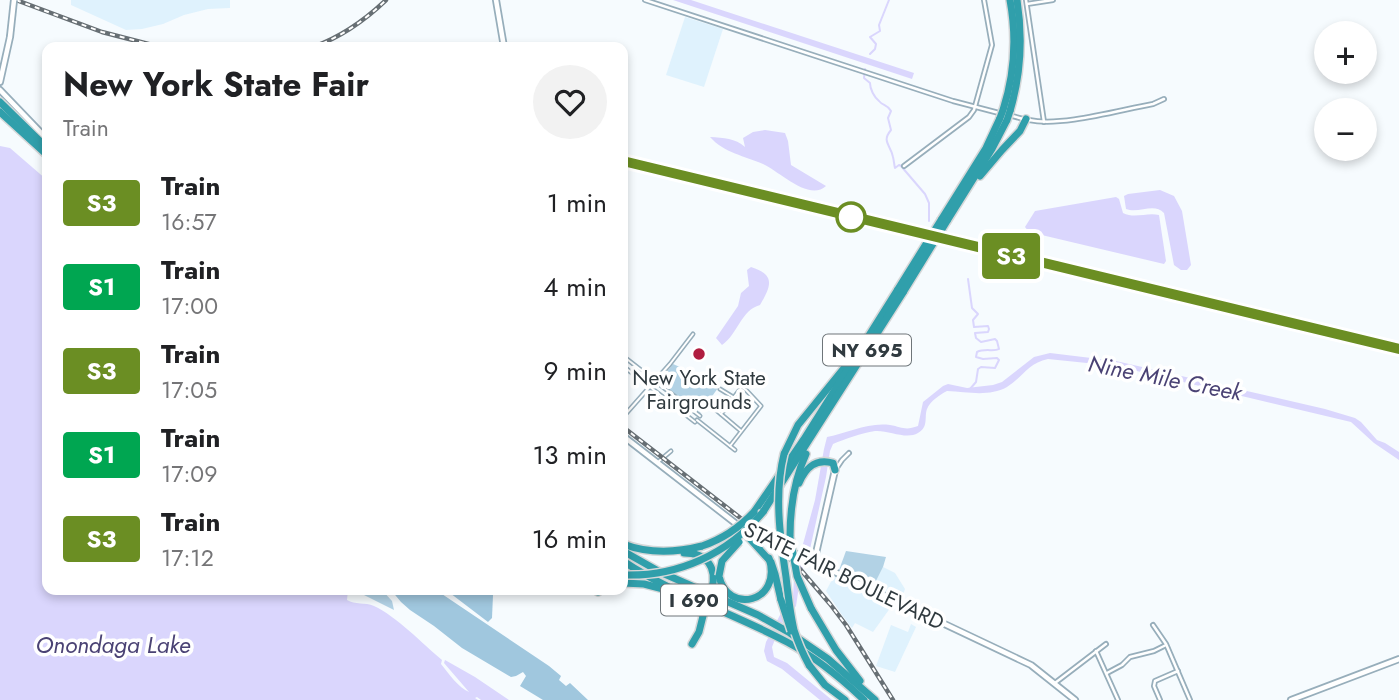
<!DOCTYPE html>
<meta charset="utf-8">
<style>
:root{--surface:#fff;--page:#f2f2f2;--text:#202124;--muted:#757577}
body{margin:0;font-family:Jost,sans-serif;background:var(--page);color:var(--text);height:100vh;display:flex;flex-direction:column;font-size:26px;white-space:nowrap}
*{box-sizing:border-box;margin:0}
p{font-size:23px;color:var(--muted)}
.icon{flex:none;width:38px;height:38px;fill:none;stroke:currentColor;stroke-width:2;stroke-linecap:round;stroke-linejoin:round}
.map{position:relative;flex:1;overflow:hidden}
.side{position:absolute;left:42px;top:42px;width:586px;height:553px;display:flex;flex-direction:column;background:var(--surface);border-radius:14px;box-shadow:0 4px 10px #0003}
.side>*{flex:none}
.badge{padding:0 14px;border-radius:5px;font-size:24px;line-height:46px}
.buttons{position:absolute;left:1314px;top:21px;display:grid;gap:14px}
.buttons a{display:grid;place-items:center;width:63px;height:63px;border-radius:50%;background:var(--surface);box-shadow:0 4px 10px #0003;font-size:35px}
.map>.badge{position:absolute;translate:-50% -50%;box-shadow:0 0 0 4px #fff}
.round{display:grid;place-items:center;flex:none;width:74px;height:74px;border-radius:37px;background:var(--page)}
.head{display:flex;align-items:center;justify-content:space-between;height:119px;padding:0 21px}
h1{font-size:33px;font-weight:700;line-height:52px}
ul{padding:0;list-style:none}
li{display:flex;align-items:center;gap:21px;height:84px;padding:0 21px}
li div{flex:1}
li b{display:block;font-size:26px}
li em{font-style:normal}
li .badge{min-width:77px;font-weight:700;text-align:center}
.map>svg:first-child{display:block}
.built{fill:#dff2fd}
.green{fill:#b2d2e5}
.forest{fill:#a0c7de}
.water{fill:#dad6fd}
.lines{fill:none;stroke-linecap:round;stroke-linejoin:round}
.stream{stroke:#dad6fd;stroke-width:2}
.pedestrian-casing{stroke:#97aebb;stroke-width:5}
.minor-casing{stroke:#97aebb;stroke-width:6}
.tertiary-casing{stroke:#97aebb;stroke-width:8}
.secondary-casing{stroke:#97aebb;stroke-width:8}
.motorway-casing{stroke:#d6d8d9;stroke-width:10}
.pedestrian{stroke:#fff;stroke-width:2}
.minor{stroke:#fff;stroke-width:2.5}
.tertiary{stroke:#fff;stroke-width:4.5}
.secondary{stroke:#fff;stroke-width:4.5}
.motorway{stroke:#309fab;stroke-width:7}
.rail-casing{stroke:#676f74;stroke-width:4.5}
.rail{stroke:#fff;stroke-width:2;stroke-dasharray:5;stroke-linecap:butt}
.secondary-bridge-casing{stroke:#97aebb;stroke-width:8;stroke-linecap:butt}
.motorway-bridge-casing{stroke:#d6d8d9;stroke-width:10;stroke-linecap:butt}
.secondary-bridge{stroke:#fff;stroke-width:4.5}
.motorway-bridge{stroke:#309fab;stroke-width:7}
.line-casing{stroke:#fff;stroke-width:16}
.line{stroke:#6b8e23;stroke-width:10}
.stop-dot{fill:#fff;stroke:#6b8e23;stroke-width:3.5}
.poi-dot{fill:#b01d40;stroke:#fff;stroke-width:2.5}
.labels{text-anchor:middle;stroke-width:7;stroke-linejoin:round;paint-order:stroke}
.shield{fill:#fff;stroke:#6e7579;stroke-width:2}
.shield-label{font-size:19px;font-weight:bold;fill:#303a3f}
.poi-label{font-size:21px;fill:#303a3f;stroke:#fff}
.street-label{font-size:21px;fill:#303a3f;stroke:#fff}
.water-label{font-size:23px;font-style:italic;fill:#4a4274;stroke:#fff}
</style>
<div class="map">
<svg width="1399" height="700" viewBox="0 0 1399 700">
<rect width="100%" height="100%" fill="#f6fbfe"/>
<g class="built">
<path d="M71,0h159v8l-22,1 -24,6 -21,9 -21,5 -16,1 -55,-25z"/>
<path d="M685,17l38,12 -19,58 -38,-12z"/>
<path d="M883,567l12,6 10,16 -4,12 -28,-14z"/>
<path d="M834,576l59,28 -20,28 -18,-9 -3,5 -10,-13 -16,-24z"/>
<path d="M911,624l5,3 -21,45 -19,-6 15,-41 17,7z"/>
</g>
<g class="green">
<path d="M673,364l34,15 11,9 -18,25 -41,-31z"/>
<path d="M846,551l40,6 -3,10 -10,20 -34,-17z"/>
<path d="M358,590h24l10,11 2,9 -34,-17z"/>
</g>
<g class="forest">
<path d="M391,590h45l113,76 12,10 -2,4 7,6 4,-3 18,17h-45l-23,-14 6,-10 -3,-4 -7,4 -5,1 -49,-29 -28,-22 -24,-16 -9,-8z"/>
<path d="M446,590h40l7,5 -1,23 -4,4z"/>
</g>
<g class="water">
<path d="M673,0h18l223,73 -2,6z"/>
<path d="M765,130l20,3 3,8 3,24 35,21c-17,16 -47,-15 -63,-22 -18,-8 -39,-11 -53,-27 14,1 25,1 35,10l-2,-9 10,-6z"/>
<path d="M0,146l10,2 37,32v410h301l-1,10c8,5 18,2 27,6 22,10 49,38 68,54l-1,4c7,9 18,24 28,28l-25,-29 1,-3 30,17 34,23h-28l-4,-3 -2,1 3,2h-478z"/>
<path d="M1160,190l14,6 8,15 9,54 -4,5h-6l-7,-5 -10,-52c-10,-11 -25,1 -38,-4l-2,-13 4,-2z"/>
<path d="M1116,197l3,2 4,14c12,6 24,-1 36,2l7,46 -2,3 -135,-32 -4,-5 10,-16z"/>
<path d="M751,267c25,8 20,19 9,38 -19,5 -22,29 -38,40l-6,-7 22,-32 3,-13 8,-7 -2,-16z"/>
<path d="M1050,353l66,8 209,48 30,9 6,4 16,18 8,3 14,9v8l-25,-17 -23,-21 -235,-56 -68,-7c-20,4 -25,18 -41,28 -18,10 -39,5 -60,4 -6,3 -17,10 -20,18 -3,8 2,18 -9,24 -12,7 -29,-3 -43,-2 -14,2 -30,8 -42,13l-3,7 -4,26 -16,72 -9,24 -5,33 -13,16 -9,20 -2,5 2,10 13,6 45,37h-12l-38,-31 -15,-8 -3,-10 2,-9 14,-27 13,-18 1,-20 21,-77 9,-51 3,-12c21,-4 41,-15 63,-12 12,2 15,6 28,1l5,-24 20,-16 5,-2 19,4 26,-3 9,-3 32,-25z"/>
</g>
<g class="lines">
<g class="stream">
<path d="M870,54l5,-5 1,-5 -6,-7 10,-6 -1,-6 10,-25"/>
<path d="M865,69l-1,9 6,5c0,6 4,14 9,18 4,5 8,3 12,10l-3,7 3,12c-10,12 0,15 2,27 1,4 1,7 2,11l4,-3 2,1 24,28 4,9v18"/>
<path d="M944,232l16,4 3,4"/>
<path d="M968,279l4,29 6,6 -5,6 1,7 14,-1 1,3 -1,3 -13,1 1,5 5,4 14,-3 2,2 2,8c-5,3 -14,-1 -22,3l-1,5 7,2 14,-1 2,2 -4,8 -14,-1 -3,2 -2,13 -6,7"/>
</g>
<g class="pedestrian-casing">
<g id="pedestrian">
<path d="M623,356l77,60"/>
<path d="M623,366l72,56"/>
<path d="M729,378l17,12 15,16 -31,40"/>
<path d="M720,389l13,8"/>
<path d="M709,404l32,27"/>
<path d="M721,414l20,-26"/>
<path d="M623,417l47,-53 23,-30"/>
<path d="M697,420l38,30"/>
<path d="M658,462l13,-11"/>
</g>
</g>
<g class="minor-casing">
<g id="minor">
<path d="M645,0l308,101 46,12"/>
<path d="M1026,0l18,122"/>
<path d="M1027,4l26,-4"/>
<path d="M1009,115l14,4"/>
<path d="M1029,120c33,7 90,-10 124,-16l11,-5"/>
<path d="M904,166l65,-49 5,-7 18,-65 -8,-45"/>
<path d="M836,469l6,-9 7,-7"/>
<path d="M1153,625l13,19 24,56"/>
<path d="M1096,651l22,49"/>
<path d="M1107,673l15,-8 8,-8 24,-6 12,-6"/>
<path d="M1055,683l51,-39"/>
<path d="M1160,700l-6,-14 1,-5 23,-10"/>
</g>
</g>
<g class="tertiary-casing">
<path id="tertiary" d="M1291,700l108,-41"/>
</g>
<g class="secondary-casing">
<g id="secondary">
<path d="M496,0l8,47"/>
<path d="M0,82l10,-45"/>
<path d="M0,90l47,49"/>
<path d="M623,436l116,90"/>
<path d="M746,530l285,135 44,35"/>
<path d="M814,562l21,-92"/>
</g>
</g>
<g class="motorway-casing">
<g id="motorway">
<path d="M0,102l47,46"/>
<path d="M1003,110c12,-37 14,-72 7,-110"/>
<path d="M1010,111c11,-37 13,-73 7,-111"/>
<path d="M0,112l47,43"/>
<path d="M980,176l22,-26 18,-19 6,-12"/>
<path d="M941,220l45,-72 14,-30"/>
<path d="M947,221l45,-72 15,-29"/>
<path d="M784,454l14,-29 47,-58"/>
<path d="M799,483c7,-16 17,-25 34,-20l2,7"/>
<path d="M754,512l50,-73 94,-150"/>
<path d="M763,512l141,-221"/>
<path d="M741,529l30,33 4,12 6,26"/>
<path d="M790,537c0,-29 4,-57 16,-83"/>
<path d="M623,544c26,10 52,9 79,2"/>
<path d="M623,551l37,21 98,43 32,18 38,26 47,41"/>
<path d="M684,553c23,0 33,14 28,36"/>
<path d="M623,561c51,34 110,52 164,81 28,15 54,36 77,58"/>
<path d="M719,576c8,39 64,27 50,-18"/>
<path d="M623,583l21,1 23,6"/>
<path d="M598,592v-2"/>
<path d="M811,608l25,42 24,31"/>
<path d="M692,644l7,-12 4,-16"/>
<path d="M809,665l16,20 20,15"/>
</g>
</g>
<use href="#pedestrian" class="pedestrian"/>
<use href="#minor" class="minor"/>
<use href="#tertiary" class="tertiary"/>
<use href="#secondary" class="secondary"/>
<use href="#motorway" class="motorway"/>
<g class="rail-casing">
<g id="rail">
<path d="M16,0l86,32 58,15"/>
<path d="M313,47c28,-10 51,-26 73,-47"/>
<path d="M623,161l776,188"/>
<path d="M623,427l151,117 26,25 30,35 16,21 47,75"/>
</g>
</g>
<use href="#rail" class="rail"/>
<g class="secondary-bridge-casing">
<path id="secondary-bridge" d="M10,37l4,-37"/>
</g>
<g class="motorway-bridge-casing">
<g id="motorway-bridge">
<path d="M1000,118l3,-8"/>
<path d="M1007,120l3,-9"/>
<path d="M898,289l43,-69"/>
<path d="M904,291l43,-70"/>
<path d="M784,454c-10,40 -4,83 2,123 2,18 4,36 8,53 4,13 9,24 15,35"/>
<path d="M790,537l7,39 14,32"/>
<path d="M702,546c21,-7 37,-18 52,-34"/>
<path d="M623,575c55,2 105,-21 140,-63"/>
<path d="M719,576l3,-15 17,-19"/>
<path d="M781,600l10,31"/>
<path d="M703,616l9,-27"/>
</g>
</g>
<use href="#secondary-bridge" class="secondary-bridge"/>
<use href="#motorway-bridge" class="motorway-bridge"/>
</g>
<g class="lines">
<g class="line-casing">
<path id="line" d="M623,161l776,188"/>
</g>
<use href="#line" class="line"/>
</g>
<circle class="stop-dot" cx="851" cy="217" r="14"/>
<circle class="poi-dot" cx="699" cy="354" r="7"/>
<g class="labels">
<g class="shield">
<rect x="823" y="334.5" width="88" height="31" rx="5"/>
<rect x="661" y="584.5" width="66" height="31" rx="5"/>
</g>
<g class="shield-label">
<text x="867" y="357">NY 695</text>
<text x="694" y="607">I 690</text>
</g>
<g class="poi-label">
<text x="699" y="385">New York State<tspan x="699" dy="24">Fairgrounds</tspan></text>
</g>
<g class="street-label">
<text transform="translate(844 576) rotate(26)" y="7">STATE FAIR BOULEVARD</text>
</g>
<g class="water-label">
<text transform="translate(1165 378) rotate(11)" y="8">Nine Mile Creek</text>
<text x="113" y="653">Onondaga Lake</text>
</g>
</g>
</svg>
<div class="buttons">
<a>+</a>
<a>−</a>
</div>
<b class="badge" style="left:1011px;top:256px;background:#6b8e23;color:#fff">S3</b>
<section class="side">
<div class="head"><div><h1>New York State Fair</h1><p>Train</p></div><a class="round"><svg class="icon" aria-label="heart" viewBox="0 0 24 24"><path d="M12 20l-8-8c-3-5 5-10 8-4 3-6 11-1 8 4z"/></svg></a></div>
<ul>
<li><span class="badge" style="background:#6b8e23;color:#fff">S3</span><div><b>Train</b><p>16:57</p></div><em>1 min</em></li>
<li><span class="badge" style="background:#00a651;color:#fff">S1</span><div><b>Train</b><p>17:00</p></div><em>4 min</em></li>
<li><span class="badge" style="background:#6b8e23;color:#fff">S3</span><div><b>Train</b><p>17:05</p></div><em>9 min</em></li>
<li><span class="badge" style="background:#00a651;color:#fff">S1</span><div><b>Train</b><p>17:09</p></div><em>13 min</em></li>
<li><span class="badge" style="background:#6b8e23;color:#fff">S3</span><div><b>Train</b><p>17:12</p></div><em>16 min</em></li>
</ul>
</section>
</div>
